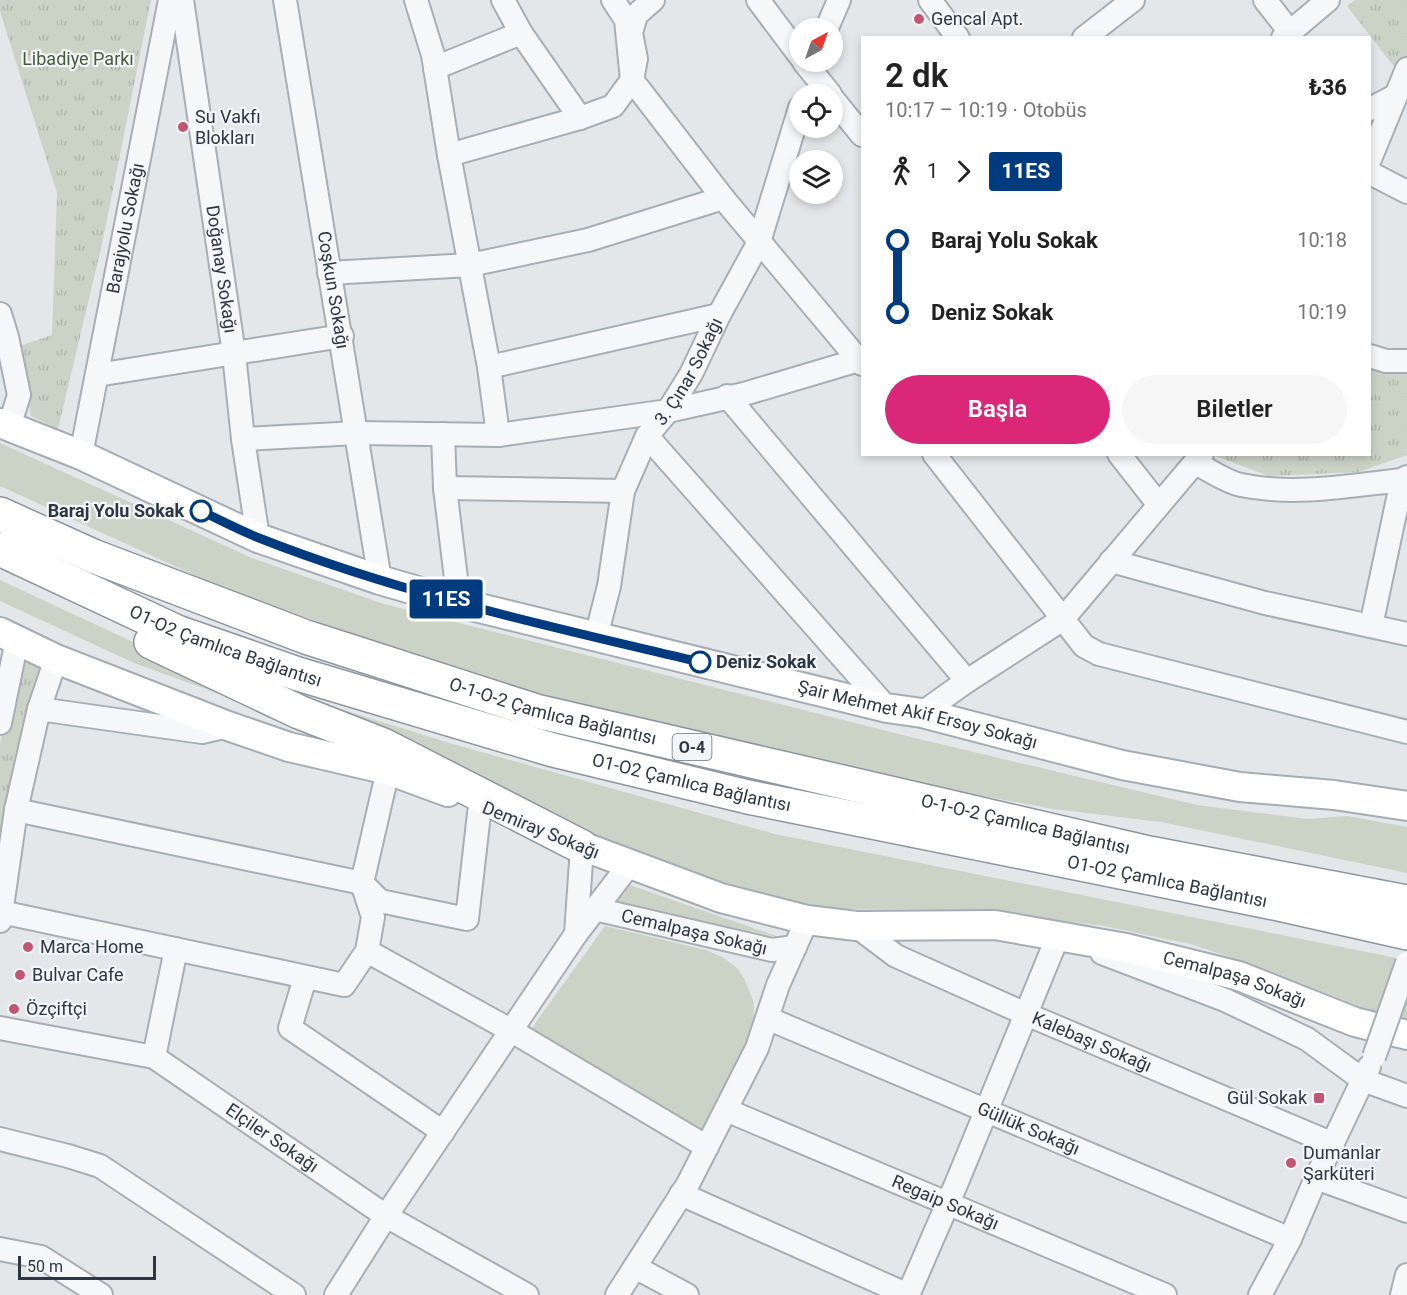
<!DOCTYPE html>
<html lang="tr">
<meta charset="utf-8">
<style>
:root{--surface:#fff;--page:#f6f6f6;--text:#222;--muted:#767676;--accent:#db2777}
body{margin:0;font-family:Roboto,sans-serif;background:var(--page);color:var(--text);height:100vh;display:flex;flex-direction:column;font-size:22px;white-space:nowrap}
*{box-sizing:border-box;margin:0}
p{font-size:20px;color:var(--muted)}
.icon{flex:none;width:33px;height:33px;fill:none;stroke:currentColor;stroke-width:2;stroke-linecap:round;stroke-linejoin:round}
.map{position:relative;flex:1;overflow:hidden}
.details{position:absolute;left:861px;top:36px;width:510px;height:420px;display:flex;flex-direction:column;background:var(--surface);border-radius:0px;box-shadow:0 3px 9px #0003}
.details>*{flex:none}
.badge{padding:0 12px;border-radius:4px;font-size:21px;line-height:39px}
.needle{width:39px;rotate:40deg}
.buttons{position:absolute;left:789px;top:18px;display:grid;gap:12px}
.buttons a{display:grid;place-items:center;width:54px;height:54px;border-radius:50%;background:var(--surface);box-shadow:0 3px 9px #0003;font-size:30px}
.scale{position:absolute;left:18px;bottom:15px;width:138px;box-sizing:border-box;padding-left:6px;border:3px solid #2d3641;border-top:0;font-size:16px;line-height:21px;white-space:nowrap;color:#2d3641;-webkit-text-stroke:4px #f3f6f8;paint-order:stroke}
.map>.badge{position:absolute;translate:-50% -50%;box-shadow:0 0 0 3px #fff}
.legs{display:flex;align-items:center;gap:9px;height:66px;padding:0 24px;font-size:20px}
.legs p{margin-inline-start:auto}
.head{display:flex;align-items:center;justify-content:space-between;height:102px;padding:0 24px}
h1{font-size:33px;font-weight:600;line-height:45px}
.action{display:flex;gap:12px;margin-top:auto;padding:12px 24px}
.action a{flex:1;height:69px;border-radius:36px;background:var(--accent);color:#fff;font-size:24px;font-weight:600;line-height:69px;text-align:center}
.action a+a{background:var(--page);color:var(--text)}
ul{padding:0 24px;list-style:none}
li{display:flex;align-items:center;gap:21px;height:72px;font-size:22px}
li i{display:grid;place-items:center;width:9px;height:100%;margin:0 8px;background:currentColor}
li i::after{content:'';width:15px;height:15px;margin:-8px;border:4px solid;border-radius:50%;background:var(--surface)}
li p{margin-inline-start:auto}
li:first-child i{background:linear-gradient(#0000 50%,currentColor 0)}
li:last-child i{background:linear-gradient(currentColor 50%,#0000 0)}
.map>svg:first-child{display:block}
.green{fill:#cbd3c6}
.park{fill:url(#park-tufts)}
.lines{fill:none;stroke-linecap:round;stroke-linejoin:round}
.minor-casing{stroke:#a9aeb4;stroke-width:26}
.major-casing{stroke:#a4adb5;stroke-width:32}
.highway-casing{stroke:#8d96a0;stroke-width:36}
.minor{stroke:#f6f7f9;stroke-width:22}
.major{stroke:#fff;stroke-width:28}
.highway{stroke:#fff;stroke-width:33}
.minor-bridge-casing{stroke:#a9aeb4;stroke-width:26;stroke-linecap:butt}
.minor-bridge{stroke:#f6f7f9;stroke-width:22}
.line-1-casing{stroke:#fff;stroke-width:14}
.line-1{stroke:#003b80;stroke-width:9}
.poi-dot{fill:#c25671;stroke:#f3f6f8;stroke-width:2}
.stop-1-dot{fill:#fff;stroke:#003b80;stroke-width:3}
.labels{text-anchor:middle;stroke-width:4.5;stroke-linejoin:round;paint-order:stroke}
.shield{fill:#f3f6f8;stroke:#687078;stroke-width:1.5}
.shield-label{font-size:16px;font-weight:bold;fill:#2d3641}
.poi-label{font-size:18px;fill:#2d3641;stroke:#f3f6f8;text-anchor:start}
.park-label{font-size:18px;fill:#455c3c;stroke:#f3f6f8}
.street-label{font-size:18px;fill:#2d3641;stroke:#f3f6f8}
.stop-label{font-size:18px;font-weight:bold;fill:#2d3641;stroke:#f3f6f8;text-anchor:end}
</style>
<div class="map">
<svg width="1407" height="1295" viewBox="0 0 1407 1295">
<defs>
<pattern id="park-tufts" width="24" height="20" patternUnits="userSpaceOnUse" patternTransform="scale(1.5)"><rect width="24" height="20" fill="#cbd3c6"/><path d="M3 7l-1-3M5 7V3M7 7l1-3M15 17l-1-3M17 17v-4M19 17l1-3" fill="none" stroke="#afb6ab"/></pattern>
</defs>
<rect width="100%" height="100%" fill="#e4e7ea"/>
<g class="green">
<path d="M0,443l252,115 132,46 539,136 274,65 110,14 41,-3 59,11v46l-246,-51 -108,-13 -191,-36 -252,-59 -146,-41 -244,-86 -220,-101z"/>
<path d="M0,580l290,135 100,41 -256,-93 -134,-62z"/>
<path d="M304,698l149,46 322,90 632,126v61l-38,-11 -106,-42 -73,-24 -86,-18 -139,-16 -141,-1 -98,-20 -143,-60z"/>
<path d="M627,884l155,54 -169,-35z"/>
<path d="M605,926l101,24 18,8 13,10 8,12 9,23 -1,31 -46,103 -178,-105z"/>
</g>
<g class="park">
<path d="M0,0h151l-49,244 -44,185 -27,-13 -12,-70 33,-11 5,-142 -57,-182z"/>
<path d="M1355,0h52v56l-8,17 -52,-67z"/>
<path d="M1370,367l37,3v85l-48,17 -90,4 -56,-21 157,-1z"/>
<path d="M18,657l25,6 -43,209v-128z"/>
</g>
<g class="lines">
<g class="minor-casing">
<g id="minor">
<path id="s1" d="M182,0l52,354 9,85 15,99"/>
<path id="s2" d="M285,0c32,193 65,386 95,580"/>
<path d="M416,0l17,55 16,100 40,212 9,68"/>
<path d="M503,0l18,33 59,85"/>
<path d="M613,0l13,20 6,60 91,118 139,166"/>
<path d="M758,0l42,56"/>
<path d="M930,0l28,38"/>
<path d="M1265,0l25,32"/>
<path d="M827,28l12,-28"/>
<path d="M1084,38l49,-38"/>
<path d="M1283,38l45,-38"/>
<path d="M804,62l26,32"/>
<path d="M435,68l86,-35"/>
<path d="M832,98l30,37"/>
<path d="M1370,109l25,-13"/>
<path d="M449,155l131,-37 33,-12 19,-26 4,-21 -5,-26 5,-18 17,-15"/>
<path d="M1370,159l37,-90"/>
<path d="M1370,173l37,19"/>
<path d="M329,273l141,-8 118,-25 135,-42"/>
<path d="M0,314l7,23 12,58 -10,32"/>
<path d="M1370,356l16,5h21"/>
<path d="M489,367l230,-52"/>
<path d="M97,375l245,-39"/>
<path d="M727,396l240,285"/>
<path d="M443,434l2,54 14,115"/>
<path d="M647,436l240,272"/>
<path d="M243,439l114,-6 141,2 170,-24 76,-17 118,-35"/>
<path d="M934,454l150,192 15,8 308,78"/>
<path d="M1119,454l40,51"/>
<path id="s3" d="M81,455l89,-455"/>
<path d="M1195,463c15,7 31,19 46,22 53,11 108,1 161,-5l5,-3"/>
<path d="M445,488l178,3"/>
<path d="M1111,561l154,42 142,31"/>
<path d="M1371,626l31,-146"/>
<path id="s4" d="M596,637l13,-51 14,-95 24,-55 21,-25 23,-37 28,-59 40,-73 41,-134"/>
<path d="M39,709l163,23 26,-6"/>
<path d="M922,713l45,-32 96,-62 139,-165"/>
<path d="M0,723l17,-83"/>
<path d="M16,810l346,73 18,18 87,18 13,-114"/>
<path id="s5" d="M595,909l177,41 23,-3"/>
<path d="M1,912l343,73 23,-34 6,-34 -11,-34 26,-113"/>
<path d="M0,921l16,-111 23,-101 17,-50"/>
<path id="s6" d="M856,926l40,30 130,58 307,130"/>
<path d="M576,934l6,-87"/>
<path d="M367,951l145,80 195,116"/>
<path d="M1102,953l123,47 82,39 56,41 44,16"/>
<path d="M305,978l-15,50 153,104"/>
<path id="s7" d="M767,1018l523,221"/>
<path id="s8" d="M0,1028l154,29 232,159 141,79"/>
<path d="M154,1057l22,-108"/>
<path id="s9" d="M726,1110l439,185"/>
<path d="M0,1139l68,17 32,10 194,129"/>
<path d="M1316,1178l91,33"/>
<path d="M681,1194l227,101"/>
<path d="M0,1249l41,8 60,38"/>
<path d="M635,1267l52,28"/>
<path d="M336,1295l50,-79 190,-282 53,-69"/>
<path d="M617,1295l71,-111 69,-136 21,-63 29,-65"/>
<path d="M908,1295l49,-113 101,-246 13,5"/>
<path d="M1260,1295l30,-56 26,-61 53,-111"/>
<path d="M1402,1295l5,-20"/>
</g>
</g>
<g class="major-casing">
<g id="major">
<path id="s10" d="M0,423l81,32 177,83 122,42 79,23 428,105 35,5 200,52 118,22 94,8 73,11"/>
<path d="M0,632l56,27 172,67 61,21 99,23 60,22"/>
<path id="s11" d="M563,839l158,59 86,22 49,6 139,-1 131,23 113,28 116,46 52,13"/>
</g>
</g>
<g class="highway-casing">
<g id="highway">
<path id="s12" d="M0,514l93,42 213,81 230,74 613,142 258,49"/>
<path id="s13" d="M0,549l177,83 121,42 255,76 195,47 526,106 133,30"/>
<path d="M151,642l148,70 84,33 199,102"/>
</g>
</g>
<use href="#minor" class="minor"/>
<use href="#major" class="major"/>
<use href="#highway" class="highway"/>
<g class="minor-bridge-casing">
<path id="minor-bridge" d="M1374,1057l33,-94"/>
</g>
<use href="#minor-bridge" class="minor-bridge"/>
</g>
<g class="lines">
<g class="line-1-casing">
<path id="line-1" d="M201,511c19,9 38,19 58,27 142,56 293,89 441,124"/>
</g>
<use href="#line-1" class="line-1"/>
</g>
<g class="poi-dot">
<circle cx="919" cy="19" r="6"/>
<circle cx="183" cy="127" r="6"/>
<circle cx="28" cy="947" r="6"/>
<circle cx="20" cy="975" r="6"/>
<circle cx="14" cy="1009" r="6"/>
<rect x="1313" y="1092" width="12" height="12" rx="3"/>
<circle cx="1291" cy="1163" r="6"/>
</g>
<g class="stop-1-dot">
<circle cx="201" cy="511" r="10"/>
<circle cx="700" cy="662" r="10"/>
</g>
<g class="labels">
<rect class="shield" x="672.5" y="734" width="39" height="26" rx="4.5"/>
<g class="shield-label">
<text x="692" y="753">O-4</text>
</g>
<g class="poi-label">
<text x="931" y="25">Gencal Apt.</text>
<text x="195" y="123">Su Vakfı<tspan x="195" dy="21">Blokları</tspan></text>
<text x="40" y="953">Marca Home</text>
<text x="32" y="981">Bulvar Cafe</text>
<text x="26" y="1015">Özçiftçi</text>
<text x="1307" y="1104" text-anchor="end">Gül Sokak</text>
<text x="1303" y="1159">Dumanlar<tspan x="1303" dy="21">Şarküteri</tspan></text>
</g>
<g class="park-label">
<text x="78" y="65">Libadiye Parkı</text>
</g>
<g class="street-label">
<text dy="6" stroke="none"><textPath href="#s3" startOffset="231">Barajyolu Sokağı</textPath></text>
<text dy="6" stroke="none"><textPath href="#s1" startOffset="272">Doğanay Sokağı</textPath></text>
<text dy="6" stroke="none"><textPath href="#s2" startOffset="294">Coşkun Sokağı</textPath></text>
<text dy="6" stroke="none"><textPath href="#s4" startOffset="286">3. Çınar Sokağı</textPath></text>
<text dy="6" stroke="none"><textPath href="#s13" startOffset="246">O1-O2 Çamlıca Bağlantısı</textPath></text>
<text dy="6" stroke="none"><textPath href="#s12" startOffset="588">O-1-O-2 Çamlıca Bağlantısı</textPath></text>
<text dy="6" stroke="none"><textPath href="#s10" startOffset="966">Şair Mehmet Akif Ersoy Sokağı</textPath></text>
<text dy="6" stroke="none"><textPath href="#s13" startOffset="732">O1-O2 Çamlıca Bağlantısı</textPath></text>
<text dy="6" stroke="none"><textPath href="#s12" startOffset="1074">O-1-O-2 Çamlıca Bağlantısı</textPath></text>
<text transform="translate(541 830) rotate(22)" y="6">Demiray Sokağı</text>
<text dy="6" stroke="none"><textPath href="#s13" startOffset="1218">O1-O2 Çamlıca Bağlantısı</textPath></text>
<text dy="6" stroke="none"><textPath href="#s5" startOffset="102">Cemalpaşa Sokağı</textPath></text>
<text dy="6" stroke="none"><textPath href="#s11" startOffset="692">Cemalpaşa Sokağı</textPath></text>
<text dy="6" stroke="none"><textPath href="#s6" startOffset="264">Kalebaşı Sokağı</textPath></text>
<text dy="6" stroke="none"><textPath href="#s7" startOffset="284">Güllük Sokağı</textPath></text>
<text dy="6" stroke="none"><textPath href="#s8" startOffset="300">Elçiler Sokağı</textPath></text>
<text dy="6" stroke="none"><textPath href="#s9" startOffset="238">Regaip Sokağı</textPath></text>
</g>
<g class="stop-label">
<text x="184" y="517">Baraj Yolu Sokak</text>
<text x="716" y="668" text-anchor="start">Deniz Sokak</text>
</g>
</g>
</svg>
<div class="buttons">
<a><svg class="needle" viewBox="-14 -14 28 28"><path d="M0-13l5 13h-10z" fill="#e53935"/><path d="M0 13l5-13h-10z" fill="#767676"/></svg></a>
<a><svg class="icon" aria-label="locate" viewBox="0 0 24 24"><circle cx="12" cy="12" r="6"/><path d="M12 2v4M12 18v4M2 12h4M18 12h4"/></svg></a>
<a><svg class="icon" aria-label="layers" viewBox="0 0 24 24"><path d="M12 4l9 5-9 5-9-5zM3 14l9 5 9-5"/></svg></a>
</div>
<div class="scale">50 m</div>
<b class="badge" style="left:446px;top:599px;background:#003b80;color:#fff">11ES</b>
<section class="details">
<div class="head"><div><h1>2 dk</h1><p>10:17 – 10:19 · Otobüs</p></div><b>₺36</b></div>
<div class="legs"><svg class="icon" aria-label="walk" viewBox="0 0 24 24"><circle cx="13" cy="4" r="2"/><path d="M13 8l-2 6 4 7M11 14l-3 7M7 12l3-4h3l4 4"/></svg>1<svg class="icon" aria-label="forward" viewBox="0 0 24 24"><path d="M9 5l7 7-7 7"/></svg><b class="badge" style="background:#003b80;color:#fff">11ES</b></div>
<ul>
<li><i style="color:#003b80"></i><b>Baraj Yolu Sokak</b><p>10:18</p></li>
<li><i style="color:#003b80"></i><b>Deniz Sokak</b><p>10:19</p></li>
</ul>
<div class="action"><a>Başla</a><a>Biletler</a></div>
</section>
</div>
